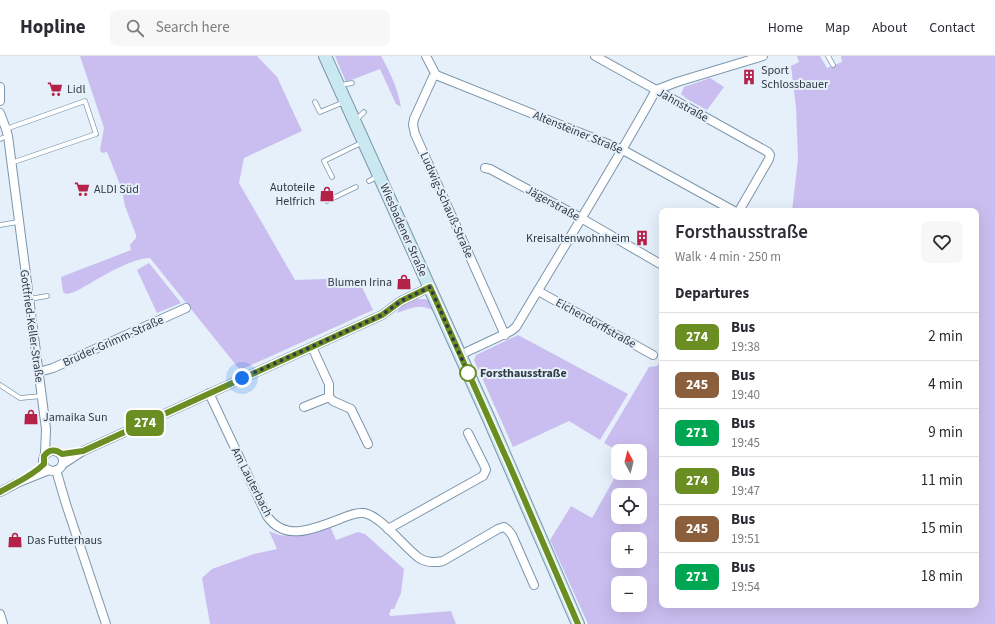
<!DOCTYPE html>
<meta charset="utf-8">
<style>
:root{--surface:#fff;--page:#f7f7f7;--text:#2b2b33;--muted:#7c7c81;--line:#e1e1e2}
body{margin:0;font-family:"Source Sans 3",sans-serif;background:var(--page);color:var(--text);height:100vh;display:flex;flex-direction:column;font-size:15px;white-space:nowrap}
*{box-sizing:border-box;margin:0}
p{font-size:13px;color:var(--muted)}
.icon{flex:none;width:22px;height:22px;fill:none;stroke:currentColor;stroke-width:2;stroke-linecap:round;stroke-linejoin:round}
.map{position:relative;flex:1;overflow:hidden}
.drawer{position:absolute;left:659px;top:152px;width:320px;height:400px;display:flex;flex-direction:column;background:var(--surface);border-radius:8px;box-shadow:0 4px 16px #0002}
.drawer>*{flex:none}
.badge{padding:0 8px;border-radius:6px;font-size:14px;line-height:26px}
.needle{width:26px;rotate:353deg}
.tools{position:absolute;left:611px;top:388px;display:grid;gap:8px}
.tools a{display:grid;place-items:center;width:36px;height:36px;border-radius:8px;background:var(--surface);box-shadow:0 4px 16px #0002;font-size:20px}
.you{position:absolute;width:20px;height:20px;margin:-10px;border:3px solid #fff;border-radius:50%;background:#1a73e8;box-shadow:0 0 0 6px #1a73e833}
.map>.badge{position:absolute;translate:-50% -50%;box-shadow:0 0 0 2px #fff}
h2{padding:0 16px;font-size:15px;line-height:36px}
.round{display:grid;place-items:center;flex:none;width:42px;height:42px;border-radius:8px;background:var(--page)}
.head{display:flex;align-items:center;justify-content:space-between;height:68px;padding:0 16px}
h1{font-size:19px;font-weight:600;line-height:30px}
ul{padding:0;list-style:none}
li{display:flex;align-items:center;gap:12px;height:48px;padding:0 16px;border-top:1px solid var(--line)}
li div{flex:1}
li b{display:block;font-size:15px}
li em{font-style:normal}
li .badge{min-width:44px;font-weight:700;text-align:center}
header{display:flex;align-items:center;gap:24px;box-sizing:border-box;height:56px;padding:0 20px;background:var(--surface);border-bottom:1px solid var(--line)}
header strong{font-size:19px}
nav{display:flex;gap:22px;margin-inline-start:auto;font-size:14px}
.search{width:280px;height:36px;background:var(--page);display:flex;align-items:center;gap:10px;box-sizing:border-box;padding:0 14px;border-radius:8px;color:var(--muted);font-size:15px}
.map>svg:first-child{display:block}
.green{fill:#cabef0;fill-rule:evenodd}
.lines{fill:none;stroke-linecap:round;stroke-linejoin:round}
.lane-casing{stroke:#7b96ab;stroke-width:5.5}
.street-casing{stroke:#7b96ab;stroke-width:10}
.secondary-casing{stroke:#7b96ab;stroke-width:14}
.lane{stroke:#fff;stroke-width:4}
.street{stroke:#fff;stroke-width:8}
.secondary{stroke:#cae8f0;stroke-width:12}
.line-casing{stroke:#fff;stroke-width:9}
.line{stroke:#6b8e23;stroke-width:6}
.walk{stroke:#303b44;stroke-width:4;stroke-dasharray:0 7.2}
.stop-dot{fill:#fff;stroke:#6b8e23;stroke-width:2}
.labels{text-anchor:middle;stroke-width:4;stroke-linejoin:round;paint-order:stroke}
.poi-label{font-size:12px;fill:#303b44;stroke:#e5f0fa;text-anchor:start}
.street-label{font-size:12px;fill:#303b44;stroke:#e5f0fa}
.stop-label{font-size:12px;font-weight:bold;fill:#303b44;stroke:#e5f0fa;text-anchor:start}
</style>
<header>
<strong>Hopline</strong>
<div class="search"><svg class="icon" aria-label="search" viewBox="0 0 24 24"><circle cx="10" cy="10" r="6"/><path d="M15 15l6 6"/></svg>Search here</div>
<nav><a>Home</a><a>Map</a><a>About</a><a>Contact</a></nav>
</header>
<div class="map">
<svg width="995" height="568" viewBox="0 0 995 568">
<rect width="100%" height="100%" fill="#e5f0fa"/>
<g class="green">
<path d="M80,0h177l20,21 25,54 -58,27 -5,25 56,97 57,-2 8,5 13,27 -133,60 -90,-112c-17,0 -46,17 -61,26 -8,4 -14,9 -23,10l-3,-2 -2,-15 70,-27 -1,-5 6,-7v-3l-11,-29 -4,-19 -14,-35 -5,1 -2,-3 4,-22z"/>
<path d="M335,0h46c9,16 17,33 20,51l-5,-3 -16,-35 -34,13z"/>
<path d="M797,0h23l7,12 15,-6 -1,-6h154v568h-407l-38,-84 21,-34 21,12 26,-46v1h22v-22h-22l-14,-8 45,-76 8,-1 5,-8v247h314v-394h-184l6,-52 -2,-52 -5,-41 8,-4zM618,439h22v22h-22zM618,483h22v22h-22zM618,527h22v22h-22z"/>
<path d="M710,22l14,9 -17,23 -20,-11 -6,-5 3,-7z"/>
<path d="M149,207l32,40 -24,10 -20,-43z"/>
<path d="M417,243h8l5,2 4,10c-15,-8 -22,-3 -37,2 4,-9 11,-11 20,-14z"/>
<path d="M518,279l110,59 -28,46 -31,-19 -56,26 -39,-87 2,-5z"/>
<path d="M330,470l6,14 22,-8 7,2 39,35 -3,24 -7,16h-3l-2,6 2,1 60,-5 5,13h-246l-8,-46 10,-9 42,-15 23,-5 -8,-18c21,11 41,2 61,-5z"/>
</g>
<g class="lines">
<g class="lane-casing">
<g id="lane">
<path d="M828,0l5,9"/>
<path d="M341,29l11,-2"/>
<path d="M315,46l5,10 24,-10"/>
<path d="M356,64l8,-8"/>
<path d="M6,73l79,-28 11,33 -85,29"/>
<path d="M0,83l8,-3"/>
<path d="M332,121l-8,-16 39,-19"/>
<path d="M369,125l9,-5"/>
<path d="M327,145l29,-14"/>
<path d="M0,169l18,-3"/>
<path d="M29,243l18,-3"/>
<path d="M0,329l20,13 22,-2"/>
</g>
</g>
<g class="street-casing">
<g id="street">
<path d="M426,0l10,19 187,75 111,61"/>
<path d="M595,0l173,96 2,3 -1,4 -30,52"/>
<path d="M436,19l-3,2 -19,42 -1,6 2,9 90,201"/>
<path d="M0,31v14"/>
<path d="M656,34l21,-8 86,-26"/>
<path d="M0,57l6,16 2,7 38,293 -1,25"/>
<path d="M485,112l5,1 91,49 81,47"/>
<path d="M538,235l115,64"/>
<path d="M312,291l17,37v13l4,4 18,8 17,35"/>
<path d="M460,299l51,-24 5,-4c47,-79 96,-157 140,-237"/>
<path d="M39,316l14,-4 133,-60"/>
<path d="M209,337l58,123c19,27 48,12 73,3 7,-3 15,-7 24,-6 17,3 40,34 55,45 8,5 15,5 24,3l55,-32 6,-2 4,3 4,5 22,50"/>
<path d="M304,351l25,-10"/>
<circle cx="53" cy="405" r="10"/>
<path d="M63,408l20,-13 299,-136 19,-14 29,-14"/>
<path d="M56,414l10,34 40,120"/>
<path d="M0,436l19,-10 30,-12"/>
<path d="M388,473l95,-53 3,-6 -1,-3 -17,-34"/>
<path d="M0,558l3,10"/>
</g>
</g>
<g class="secondary-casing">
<path id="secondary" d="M325,0l164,363 89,205"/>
</g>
<use href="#lane" class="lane"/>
<use href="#street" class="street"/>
<use href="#secondary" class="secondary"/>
</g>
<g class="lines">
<g class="line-casing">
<path id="line" d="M0,436c15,-9 31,-15 44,-28v-8c5,-7 12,-7 18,-2l21,-3 299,-136 19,-14 29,-14 79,177 69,160"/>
</g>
<use href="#line" class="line"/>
<path class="walk" d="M242,322l140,-63 19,-14 29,-14 38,86"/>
</g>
<defs>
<g id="building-bare" transform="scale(1.2)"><path d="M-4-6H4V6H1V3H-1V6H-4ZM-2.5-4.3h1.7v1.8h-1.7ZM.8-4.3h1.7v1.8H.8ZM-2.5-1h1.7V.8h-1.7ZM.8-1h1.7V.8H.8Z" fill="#b42247" stroke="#e5f0fa" stroke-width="2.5" paint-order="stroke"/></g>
<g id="supermarket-bare" transform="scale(1.2)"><path d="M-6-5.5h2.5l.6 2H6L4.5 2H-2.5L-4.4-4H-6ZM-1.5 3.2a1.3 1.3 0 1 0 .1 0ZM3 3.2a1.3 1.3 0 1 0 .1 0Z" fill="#b42247" stroke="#e5f0fa" stroke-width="2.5" paint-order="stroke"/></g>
<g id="shop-bare" transform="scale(1.2)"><path d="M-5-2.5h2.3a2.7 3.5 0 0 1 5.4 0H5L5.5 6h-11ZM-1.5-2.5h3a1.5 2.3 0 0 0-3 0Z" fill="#b42247" stroke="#e5f0fa" stroke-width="2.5" paint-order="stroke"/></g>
</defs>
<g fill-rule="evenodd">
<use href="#building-bare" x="749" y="21"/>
<use href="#supermarket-bare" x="55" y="33"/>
<use href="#supermarket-bare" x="82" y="133"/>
<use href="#shop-bare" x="327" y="138"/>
<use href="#building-bare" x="642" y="182"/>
<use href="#shop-bare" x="404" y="226"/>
<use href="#shop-bare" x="31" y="361"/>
<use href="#shop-bare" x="15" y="484"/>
</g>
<circle class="stop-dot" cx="468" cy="317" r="8"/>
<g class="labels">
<g class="poi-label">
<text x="761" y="18">Sport<tspan x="761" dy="14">Schlossbauer</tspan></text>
<text x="67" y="37">Lidl</text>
<text x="315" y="135" text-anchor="end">Autoteile<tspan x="315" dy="14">Helfrich</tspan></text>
<text x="94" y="137">ALDI Süd</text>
<text x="630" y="186" text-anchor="end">Kreisaltenwohnheim</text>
<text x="392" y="230" text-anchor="end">Blumen Irina</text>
<text x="43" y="365">Jamaika Sun</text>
<text x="27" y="488">Das Futterhaus</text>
</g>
<g class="street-label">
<text transform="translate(683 49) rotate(29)" y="4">Jahnstraße</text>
<text transform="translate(578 76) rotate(22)" y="4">Altensteiner Straße</text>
<text transform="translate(553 147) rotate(29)" y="4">Jägerstraße</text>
<text transform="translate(447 149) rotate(66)" y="4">Ludwig-Schauß-Straße</text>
<text transform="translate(404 174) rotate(66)" y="4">Wiesbadener Straße</text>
<text transform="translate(596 267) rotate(29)" y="4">Eichendorffstraße</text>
<text transform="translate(32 270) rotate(82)" y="4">Gottfried-Keller-Straße</text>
<text transform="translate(113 285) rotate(-24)" y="4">Brüder-Grimm-Straße</text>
<text transform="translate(252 426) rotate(63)" y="4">Am Lauterbach</text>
</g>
<g class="stop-label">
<text x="480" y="321">Forsthausstraße</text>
</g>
</g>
</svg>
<div class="tools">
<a><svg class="needle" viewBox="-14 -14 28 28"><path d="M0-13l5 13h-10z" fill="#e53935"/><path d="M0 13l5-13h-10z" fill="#7c7c81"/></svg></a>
<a><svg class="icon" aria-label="locate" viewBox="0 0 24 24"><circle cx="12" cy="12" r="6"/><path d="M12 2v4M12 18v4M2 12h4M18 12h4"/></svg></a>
<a>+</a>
<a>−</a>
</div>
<div class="you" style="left:242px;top:322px"></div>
<b class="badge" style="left:145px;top:367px;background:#6b8e23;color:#fff">274</b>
<section class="drawer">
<div class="head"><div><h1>Forsthausstraße</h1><p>Walk · 4 min · 250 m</p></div><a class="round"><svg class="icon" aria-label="heart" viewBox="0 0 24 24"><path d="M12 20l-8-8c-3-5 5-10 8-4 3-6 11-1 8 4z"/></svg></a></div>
<h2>Departures</h2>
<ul>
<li><span class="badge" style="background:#6b8e23;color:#fff">274</span><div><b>Bus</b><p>19:38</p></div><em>2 min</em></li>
<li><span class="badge" style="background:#8b5e3c;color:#fff">245</span><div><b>Bus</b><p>19:40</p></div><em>4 min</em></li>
<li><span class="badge" style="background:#00a651;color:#fff">271</span><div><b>Bus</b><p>19:45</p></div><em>9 min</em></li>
<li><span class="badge" style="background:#6b8e23;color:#fff">274</span><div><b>Bus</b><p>19:47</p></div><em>11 min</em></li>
<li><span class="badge" style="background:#8b5e3c;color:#fff">245</span><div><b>Bus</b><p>19:51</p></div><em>15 min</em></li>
<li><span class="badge" style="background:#00a651;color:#fff">271</span><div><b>Bus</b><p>19:54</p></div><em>18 min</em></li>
</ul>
</section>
</div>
